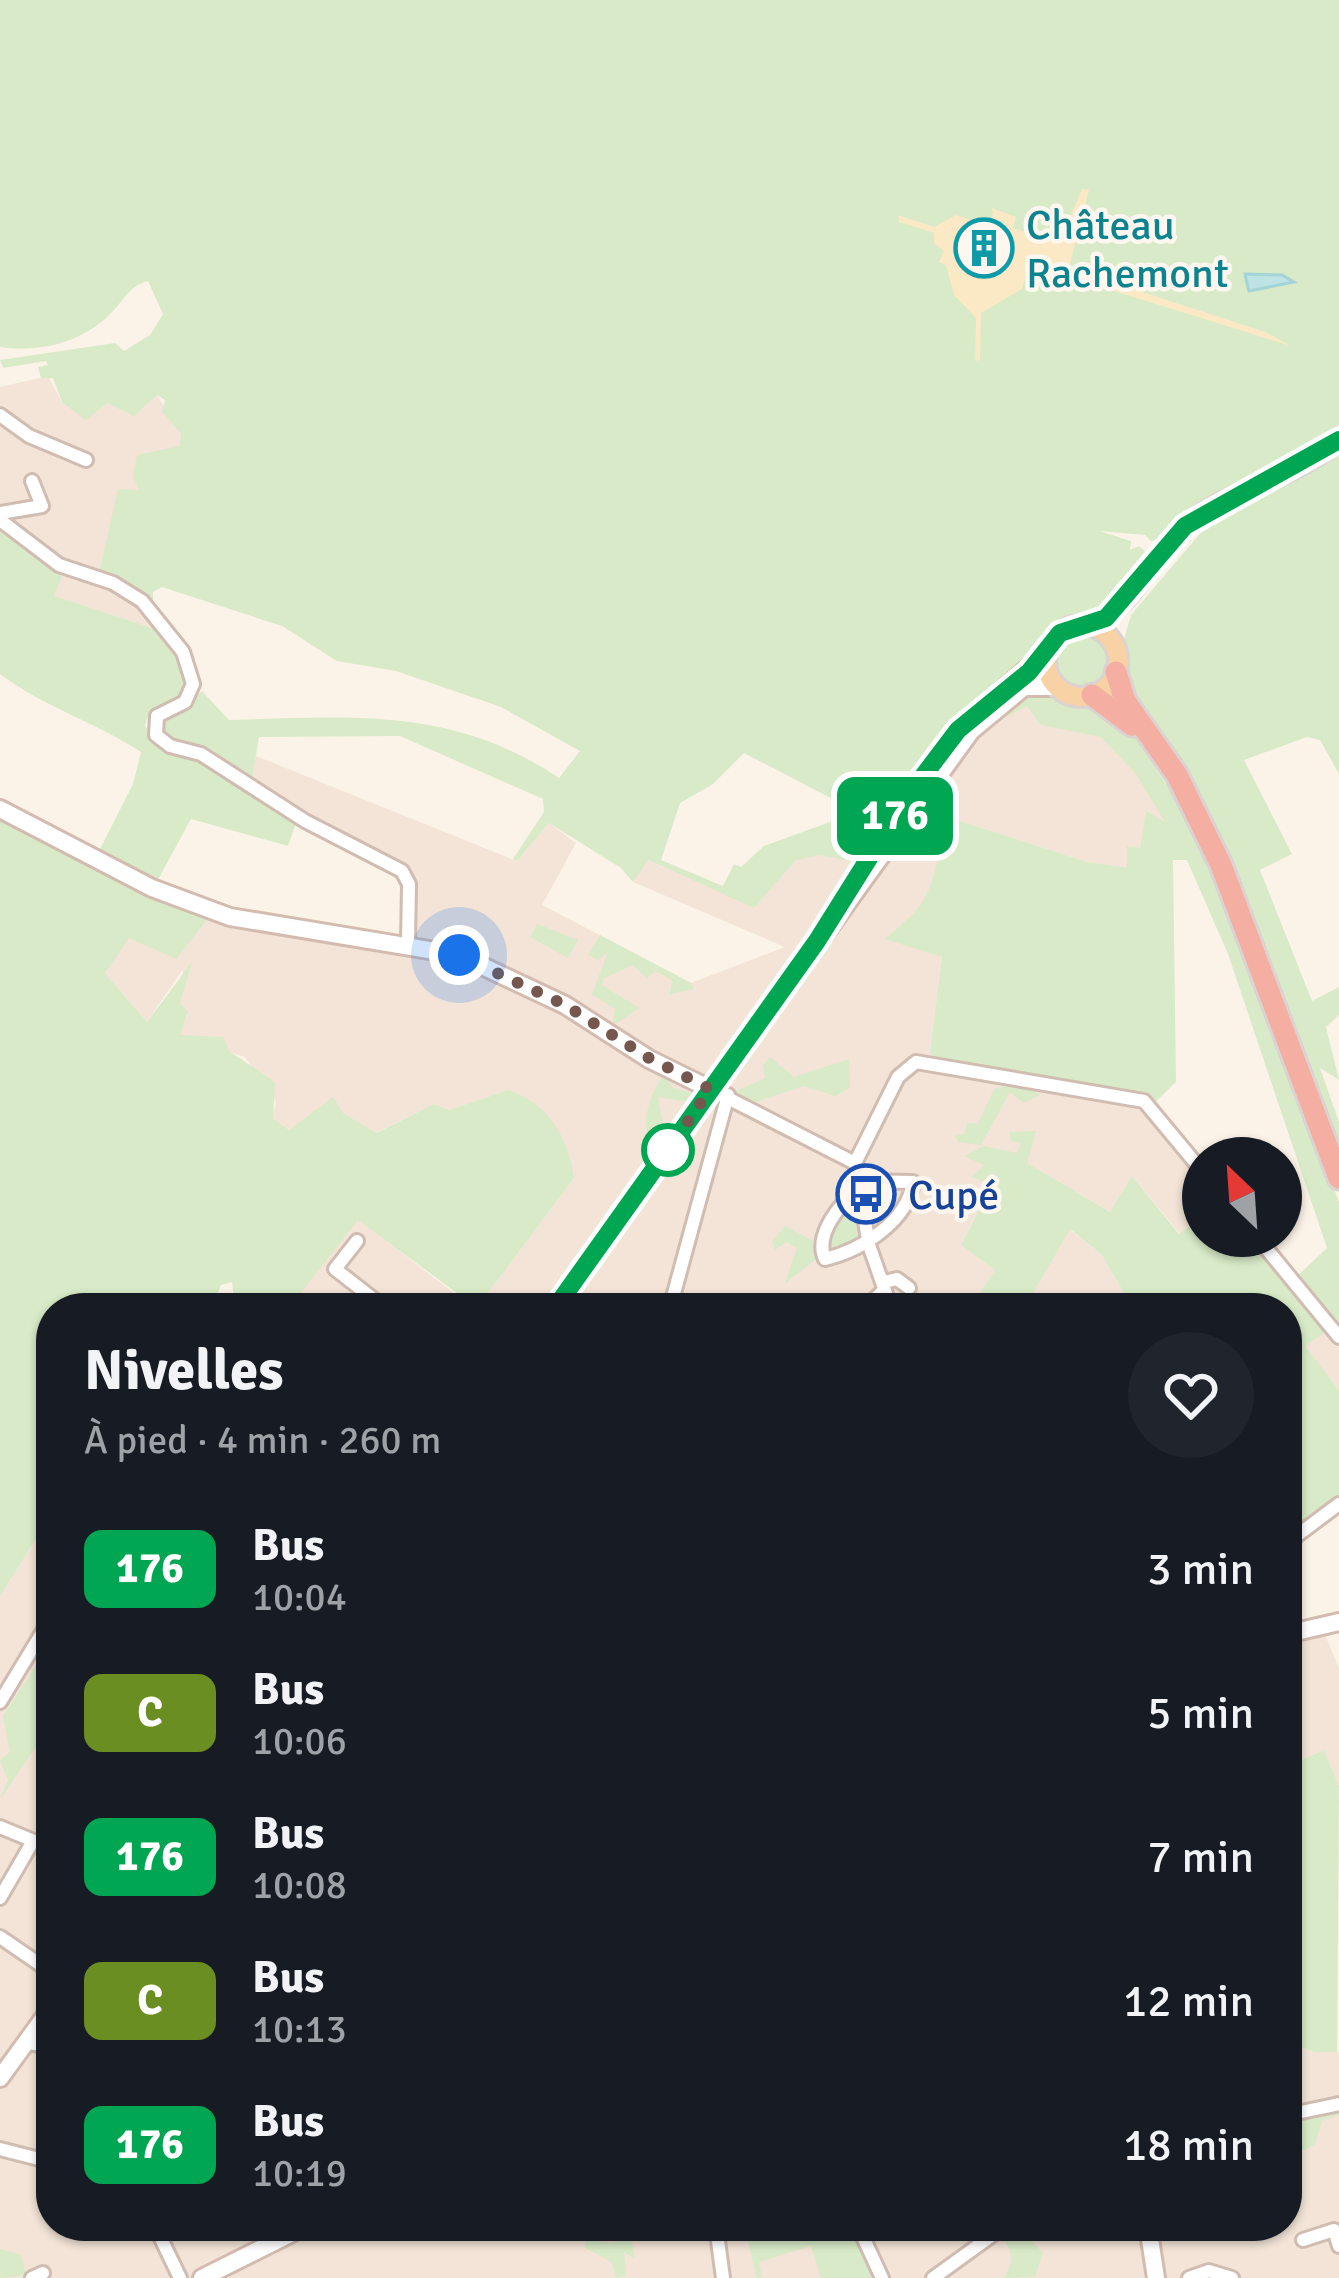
<!DOCTYPE html>
<html lang="fr">
<meta charset="utf-8">
<style>
:root{--surface:#171b24;--page:#20242c;--text:#f1f3f6;--muted:#9ea1a6}
body{margin:0;font-family:Signika,sans-serif;background:var(--page);color:var(--text);height:100vh;display:flex;flex-direction:column;font-size:45px;white-space:nowrap}
*{box-sizing:border-box;margin:0}
p{font-size:39px;color:var(--muted)}
.icon{flex:none;width:66px;height:66px;fill:none;stroke:currentColor;stroke-width:2;stroke-linecap:round;stroke-linejoin:round}
.map{position:relative;flex:1;overflow:hidden}
.side{position:absolute;left:36px;top:1293px;width:1266px;height:948px;display:flex;flex-direction:column;background:var(--surface);border-radius:48px;box-shadow:0 3px 9px #0004}
.side>*{flex:none}
.badge{padding:0 24px;border-radius:18px;font-size:42px;line-height:78px}
.needle{width:78px;rotate:335deg}
.controls{position:absolute;left:1182px;top:1137px;display:grid;gap:24px}
.controls a{display:grid;place-items:center;width:120px;height:120px;border-radius:50%;background:var(--surface);box-shadow:0 3px 9px #0004;font-size:60px}
.you{position:absolute;width:60px;height:60px;margin:-30px;border:9px solid #fff;border-radius:50%;background:#1a73e8;box-shadow:0 0 0 18px #1a73e833}
.map>.badge{position:absolute;translate:-50% -50%;box-shadow:0 0 0 6px #fff}
.round{display:grid;place-items:center;flex:none;width:126px;height:126px;border-radius:63px;background:var(--page)}
.summary{display:flex;align-items:center;justify-content:space-between;height:204px;padding:0 48px}
h1{font-size:57px;font-weight:800;line-height:90px}
ul{padding:0;list-style:none}
li{display:flex;align-items:center;gap:36px;height:144px;padding:0 48px}
li div{flex:1}
li b{display:block;font-size:45px}
li em{font-style:normal}
li .badge{min-width:132px;font-weight:700;text-align:center}
.map>svg:first-child{display:block}
.residential{fill:#f3e4d7}
.green{fill:#d8eac7}
.sand{fill:#fae9c4}
.water{fill:#bde3e5;stroke:#a4d4d7;stroke-width:3}
.lines{fill:none;stroke-linecap:round;stroke-linejoin:round}
.street-casing{stroke:#d0bcb1;stroke-width:18}
.secondary-casing{stroke:#d3bbaf;stroke-width:22}
.primary-casing{stroke:#dbd3d1;stroke-width:24}
.highway-casing{stroke:#dbd3d1;stroke-width:27}
.street{stroke:#fff;stroke-width:12}
.secondary{stroke:#fff;stroke-width:16}
.primary{stroke:#f8d1a4;stroke-width:18}
.highway{stroke:#f4afa2;stroke-width:21}
.line-casing{stroke:#fff;stroke-width:27}
.line{stroke:#00a651;stroke-width:18}
.walk{stroke:#76574d;stroke-width:12;stroke-dasharray:0 21.6}
.stop-dot{fill:#fff;stroke:#00a651;stroke-width:6}
.labels{text-anchor:middle;stroke-width:9;stroke-linejoin:round;paint-order:stroke}
.culture-label{font-size:42px;fill:#0d838f;stroke:#fef7ef;text-anchor:start}
.transit-label{font-size:42px;fill:#164399;stroke:#fef7ef;text-anchor:start}
</style>
<div class="map">
<svg width="1339" height="2278" viewBox="0 0 1339 2278">
<rect width="100%" height="100%" fill="#fcf3e8"/>
<g class="residential">
<path d="M48,376l14,26 45,1 50,-8 24,38v13l-41,37 -11,109 35,40 -111,-36 -26,-44 -27,-23v-142z"/>
<path d="M1027,706l114,45 26,73 -21,-12 -6,37 -12,-3v23l-41,-7 -167,-54 58,-79 18,-14z"/>
<path d="M256,756l261,105 32,-38 27,20 -34,62 149,78 94,-36 -152,-65 14,-22 107,47 51,-58 80,-7 54,15 -13,47 -39,35 55,18 -12,94 214,50 59,71v44l-23,18 -47,-57 -23,35 -84,-49 -27,5 -38,77 35,25 -26,38h-493l97,-130 -66,-88 -59,20 -15,-6 -59,29 -32,-20 -38,6 -16,11 -17,-11 4,-17 -31,-45 -66,-21 9,-23 -9,-10 4,-34 -36,53 -42,-49 23,-36 86,-26 194,31 -5,-69 -106,-53 -45,-39z"/>
<path d="M358,1219l115,89h-184z"/>
<path d="M1069,1229l33,26 23,40 -4,13h-96z"/>
<path d="M1328,1330l11,14v46l-35,-44z"/>
<path d="M51,1515v711h1236v-184l27,10h25v226h-1339v-682z"/>
<path d="M1317,1616l22,52v118l-15,-36 -37,16v-143z"/>
</g>
<g class="green">
<path d="M0,0h1339v425l-176,113 -12,3 -6,-6 -46,-4 32,10 -1,9 9,-4 8,7 -41,56 -41,14 -36,42 -63,41 -52,69 -70,30 -100,-52 -31,31 -33,19 -19,57 62,26 11,-22 7,3 23,-21 129,-47 -36,56 -12,5 -24,-5 -25,5 -42,48 -106,-48 -15,22 -12,-14 -72,-45 -32,38 -4,-2 31,-47 -1,-13 -143,-63 -141,1 -7,44 45,39 -9,26 -97,-27 -36,66 -58,-30 36,-71 8,-32c-46,-30 -97,-45 -141,-78v-145l27,23 37,19 -10,25 110,36 14,20 11,31 -13,21 -29,14 -2,8 9,13 13,-20 35,-28 27,29c121,-3 223,-14 330,58l21,-27 -79,-44 -105,-36 -59,-10 -55,-35 -120,-39 -9,5v11l-55,-25 20,-89 21,1 -6,-14 4,-21 43,-9 1,-13 -19,-21 3,-12 -8,-5 -23,21 -27,-13 -21,17 -24,-18 -9,-24h-12l-3,-11 10,-2 -2,-4 -43,7 -3,-8 115,-17 9,8 26,-16 13,-21 -15,-33c-19,5 -22,17 -35,30 -29,31 -71,42 -113,36z"/>
<path d="M1339,444v330l-19,-34 -13,-3 -63,23 48,94 -32,16 52,131 27,-14v28l-13,12 13,53 -19,-12 19,54v38l-90,-245 -113,-208 -13,-64 8,-28 72,-85 42,-28 38,-16z"/>
<circle cx="1085" cy="662" r="27"/>
<path d="M1055,692l39,11 33,23 58,86 46,97 108,293v131l-11,-3 -23,16 34,44v107l-52,39v-228h-166l4,-13 -23,-40 -32,-26 -45,79h-55l25,-38 -34,-25 31,-61 -20,-7 12,-12 -20,-9 20,-10 33,7 4,-9 -10,-3 -2,-9 27,-1 -9,32 83,49 22,-36 47,58 24,-18v20h53l37,44 34,-32 -99,-294 -41,-94h-14l3,222 -26,25 -216,-45 -4,-11 12,-94 -57,-18c34,-29 44,-37 53,-82l-43,-13 15,-23 16,-11 161,52 40,6v-22l13,2 6,-37 19,11 -29,-48 -35,-37 -60,-12 -14,-19 -27,14 -4,-5 17,-19z"/>
<path d="M0,809l214,102 -38,48 -47,-21 -24,35 42,49 45,-60 -12,41 8,9 -8,23 43,2 6,14 46,31 -2,37 16,11 44,-33 10,16 33,20 58,-29 15,6 59,-20c41,14 60,47 66,88l-97,130 -119,-88 -69,88h-54l-3,-26 -11,3 -6,14 -12,9 -13,-6 -4,6h-135v207l-51,81z"/>
<path d="M537,924l41,16 -10,18 -38,-21z"/>
<path d="M600,935l91,48 3,6 -24,5 2,-14 -17,-9 -8,7 -14,-13 -29,13 -2,7 37,23 -27,18 3,-17 -23,-15 16,-42 -10,8 -10,-5z"/>
<path d="M770,1057l24,20 55,-18 1,29 -15,8 -31,-10 -52,17 -18,-11 31,-14 -2,-13z"/>
<path d="M664,1074l9,14 19,5 -3,9 -31,-5 7,38 -14,9c-11,-24 -1,-49 13,-70z"/>
<path d="M1006,1086h20l14,9 -17,8 -13,-11 -29,53 -23,-3 -3,-6 9,-2 3,-11 11,1 16,-35z"/>
<path d="M847,1199l22,12 5,20 -5,10 -42,13 1,-26z"/>
<path d="M785,1226l30,16v18l-30,23 12,-35 -11,-6 -11,8 -3,-8z"/>
<path d="M51,1642v111l-14,-8 -37,55 8,-20 -8,-20 10,-8 -7,-36z"/>
<path d="M1324,1750l15,36 -2,266h-23l-27,-10v-276z"/>
<path d="M1339,2109v6l-17,6 -7,23 -10,6 -18,-3v-25z"/>
<path d="M744,2226h110l23,52h-56l-10,-32 -52,16 3,16h-5z"/>
<path d="M1018,2227l25,26 -8,24 -32,1c12,-14 9,-28 -1,-42z"/>
<path d="M629,2228l6,31 -11,-7 2,24 -10,2 -4,-16 -27,-14 1,-9 25,4 13,-4z"/>
<path d="M0,2249l21,6 5,20 -26,3z"/>
</g>
<path class="sand" d="M1082,189l7,1 -20,78 196,64 26,14 -219,-68 -13,10 -34,-10 -3,11 -41,24 -1,47 -5,1 1,-43 -22,-23 -8,-30 -7,-3 5,-11 -10,-8v-10l-35,-11 -1,-7 36,12 22,-12 26,9 -1,10 -13,-4 -8,26 7,4 -3,9 15,9 7,-2 18,-55 -11,-1 -1,-12 24,9 -3,11 46,14z"/>
<path class="water" d="M1245,274l37,1 12,7 -45,9z"/>
<g class="lines">
<g class="street-casing">
<g id="street">
<path d="M0,415l29,21 57,24"/>
<path d="M0,513l42,-7 -10,-25"/>
<path d="M0,520l59,45 54,18 29,18 41,51 10,32 -8,18 -28,14 -1,19 14,11 31,8 104,67 97,50 7,13 -1,59"/>
<path d="M710,1089l145,74 14,82 22,63"/>
<path d="M855,1163l43,-86 18,-15 228,39 59,71"/>
<path d="M858,1181l55,1c-5,39 -51,68 -88,77 -11,-24 15,-56 34,-70"/>
<path d="M1256,1236l83,101"/>
<path d="M357,1241l-22,28 50,39"/>
<path d="M884,1282l13,-3 12,9"/>
<path d="M670,1308l58,-213"/>
<path d="M865,1308l19,-18"/>
<path d="M1287,1543l52,-39"/>
<path d="M0,1702l51,-84"/>
<path d="M0,1827l51,21"/>
<path d="M0,1898l33,-57"/>
<path d="M0,1937l51,35"/>
<path d="M26,2042l25,6"/>
<path d="M1287,2115l52,-11"/>
<path d="M0,2149l51,13"/>
<path d="M155,2226l25,52"/>
<path d="M716,2226l7,52"/>
<path d="M858,2226l24,52"/>
<path d="M1303,2240l31,-10 5,16"/>
<path d="M32,2278l11,-5"/>
<path d="M933,2278l72,-52"/>
<path d="M1189,2278l20,-7 23,7"/>
</g>
</g>
<g class="secondary-casing">
<g id="secondary">
<path d="M1006,687l42,-36"/>
<path d="M0,809l152,79 78,29 229,38 106,50 84,54 61,30"/>
<path d="M873,848l99,-133"/>
<path d="M555,1308l416,-577 53,-44h34"/>
<path d="M1287,1634l52,-12"/>
<path d="M0,2078l51,-70"/>
<path d="M1148,2226l8,52"/>
<path d="M202,2278l104,-52"/>
</g>
</g>
<g class="primary-casing">
<g id="primary">
<circle cx="1082" cy="661" r="36"/>
<path d="M1091,626c42,-20 60,-71 95,-100 45,-38 107,-47 153,-86"/>
</g>
</g>
<g class="highway-casing">
<g id="highway">
<path d="M1116,672l9,29 52,74 44,90 118,313"/>
<path d="M1092,695l40,30"/>
</g>
</g>
<use href="#street" class="street"/>
<use href="#secondary" class="secondary"/>
<use href="#primary" class="primary"/>
<use href="#highway" class="highway"/>
</g>
<g class="lines">
<g class="line-casing">
<path id="line" d="M555,1308l262,-367 91,-145 50,-66 71,-58 31,-39 46,-15 79,-92 154,-86"/>
</g>
<use href="#line" class="line"/>
<path class="walk" d="M459,955l106,50 84,53 61,31 -46,68 4,-7"/>
</g>
<defs>
<g id="building-ring" transform="scale(3)"><circle r="9.5" fill="#fef7ef" stroke="#0f9aa8" stroke-width="1.5"/><path d="M-4-6H4V6H1V3H-1V6H-4ZM-2.5-4.3h1.7v1.8h-1.7ZM.8-4.3h1.7v1.8H.8ZM-2.5-1h1.7V.8h-1.7ZM.8-1h1.7V.8H.8Z" fill="#0f9aa8"/></g>
<g id="bus-ring" transform="scale(3)"><circle r="9.5" fill="#fef7ef" stroke="#1a4fb4" stroke-width="1.5"/><path d="M-5-6H5V4H4V6H2V4H-2V6H-4V4H-5ZM-3.5-4V0h7V-4ZM-3.5 1.2v1.5H-2V1.2ZM2 1.2v1.5H3.5V1.2Z" fill="#1a4fb4"/></g>
</defs>
<g fill-rule="evenodd">
<use href="#building-ring" x="984" y="248"/>
<use href="#bus-ring" x="866" y="1194"/>
</g>
<circle class="stop-dot" cx="668" cy="1150" r="24"/>
<g class="labels">
<g class="culture-label">
<text x="1026" y="239">Château<tspan x="1026" dy="48">Rachemont</tspan></text>
</g>
<g class="transit-label">
<text x="908" y="1209">Cupé</text>
</g>
</g>
</svg>
<div class="controls">
<a><svg class="needle" viewBox="-14 -14 28 28"><path d="M0-13l5 13h-10z" fill="#e53935"/><path d="M0 13l5-13h-10z" fill="#9ea1a6"/></svg></a>
</div>
<div class="you" style="left:459px;top:955px"></div>
<b class="badge" style="left:895px;top:816px;background:#00a651;color:#fff">176</b>
<section class="side">
<div class="summary"><div><h1>Nivelles</h1><p>À pied · 4 min · 260 m</p></div><a class="round"><svg class="icon" aria-label="heart" viewBox="0 0 24 24"><path d="M12 20l-8-8c-3-5 5-10 8-4 3-6 11-1 8 4z"/></svg></a></div>
<ul>
<li><span class="badge" style="background:#00a651;color:#fff">176</span><div><b>Bus</b><p>10:04</p></div><em>3 min</em></li>
<li><span class="badge" style="background:#6b8e23;color:#fff">C</span><div><b>Bus</b><p>10:06</p></div><em>5 min</em></li>
<li><span class="badge" style="background:#00a651;color:#fff">176</span><div><b>Bus</b><p>10:08</p></div><em>7 min</em></li>
<li><span class="badge" style="background:#6b8e23;color:#fff">C</span><div><b>Bus</b><p>10:13</p></div><em>12 min</em></li>
<li><span class="badge" style="background:#00a651;color:#fff">176</span><div><b>Bus</b><p>10:19</p></div><em>18 min</em></li>
</ul>
</section>
</div>
